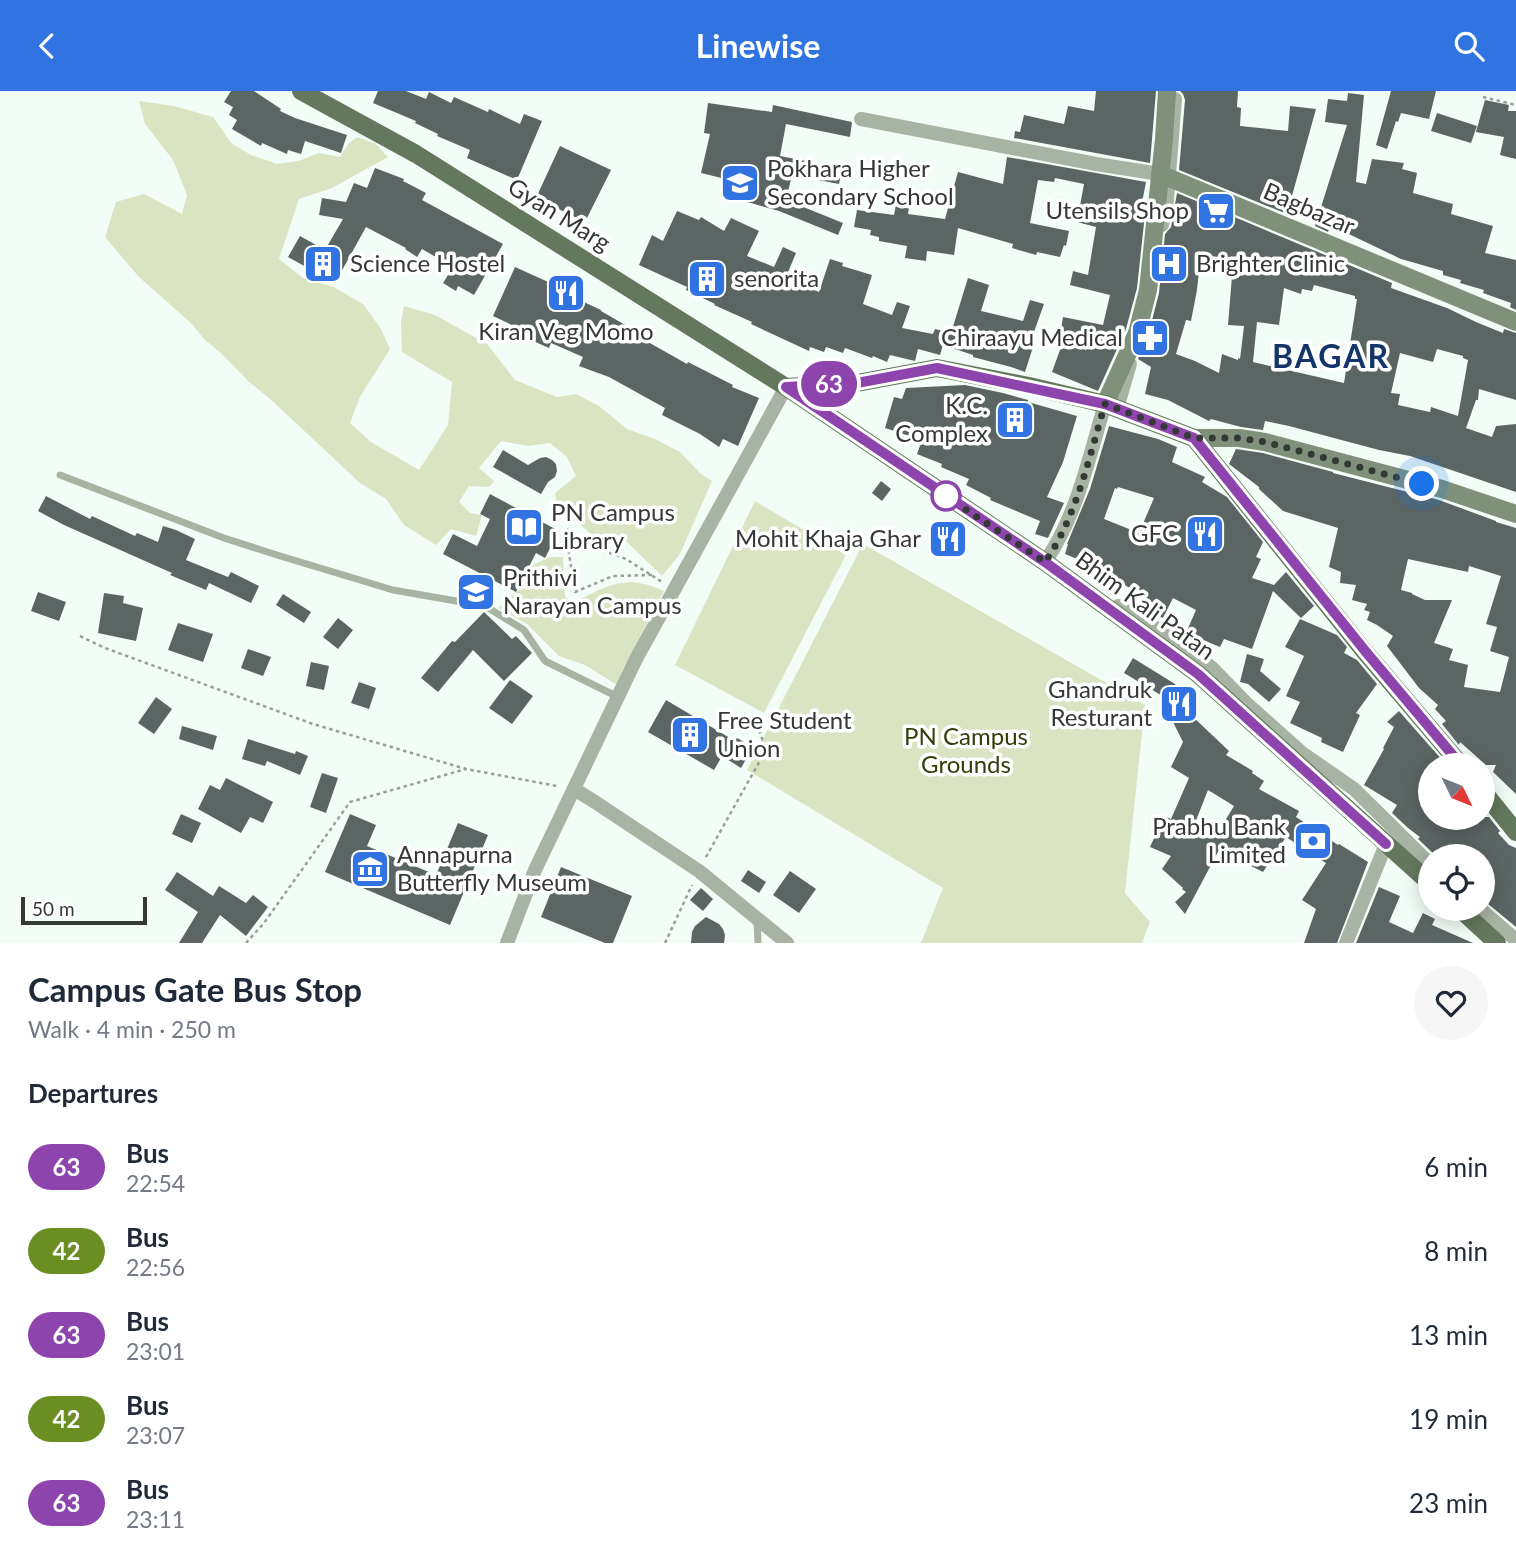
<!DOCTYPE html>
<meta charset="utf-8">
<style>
:root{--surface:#fff;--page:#f6f6f7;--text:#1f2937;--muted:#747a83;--accent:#3174e1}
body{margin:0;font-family:Lato,sans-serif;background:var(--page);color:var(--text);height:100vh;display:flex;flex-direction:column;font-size:26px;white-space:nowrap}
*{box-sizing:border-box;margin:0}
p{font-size:23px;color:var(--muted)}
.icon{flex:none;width:38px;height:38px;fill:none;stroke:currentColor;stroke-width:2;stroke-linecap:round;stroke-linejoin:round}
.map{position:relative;height:852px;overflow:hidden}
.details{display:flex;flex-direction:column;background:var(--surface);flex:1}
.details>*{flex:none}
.badge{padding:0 14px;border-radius:23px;font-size:24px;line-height:46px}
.needle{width:46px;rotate:133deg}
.buttons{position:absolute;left:1418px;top:662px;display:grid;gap:14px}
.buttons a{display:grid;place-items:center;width:77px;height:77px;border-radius:50%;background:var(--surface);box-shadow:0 4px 18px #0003;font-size:35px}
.scale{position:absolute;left:21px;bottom:18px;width:126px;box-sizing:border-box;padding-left:7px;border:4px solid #353936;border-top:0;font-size:19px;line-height:24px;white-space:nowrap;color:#353936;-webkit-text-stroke:5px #fff;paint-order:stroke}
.you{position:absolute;width:35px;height:35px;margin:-18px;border:5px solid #fff;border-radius:50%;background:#1a73e8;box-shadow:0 0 0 10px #1a73e833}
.map>.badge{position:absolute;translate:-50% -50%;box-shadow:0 0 0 4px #fff}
h2{padding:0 28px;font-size:26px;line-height:63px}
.round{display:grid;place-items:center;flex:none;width:74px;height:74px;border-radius:37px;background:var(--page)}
.overview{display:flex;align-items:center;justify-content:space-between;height:119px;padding:0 28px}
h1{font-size:33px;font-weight:700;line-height:52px}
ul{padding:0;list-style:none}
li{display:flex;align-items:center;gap:21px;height:84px;padding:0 28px}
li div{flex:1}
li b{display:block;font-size:26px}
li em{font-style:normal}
li .badge{min-width:77px;font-weight:700;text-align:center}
header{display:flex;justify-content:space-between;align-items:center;height:91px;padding:0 28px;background:var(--accent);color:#fff;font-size:32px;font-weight:700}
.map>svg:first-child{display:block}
.green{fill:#dbe4c2}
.building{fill:#5b6563;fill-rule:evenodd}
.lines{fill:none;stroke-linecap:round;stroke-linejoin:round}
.path{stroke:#989f9b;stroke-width:2.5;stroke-dasharray:3.5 3.5;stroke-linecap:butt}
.lane{stroke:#a7b3a3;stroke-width:7}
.street{stroke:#a7b3a3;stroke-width:14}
.secondary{stroke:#7f917a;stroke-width:18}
.primary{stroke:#63785c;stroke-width:18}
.line-casing{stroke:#fff;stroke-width:16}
.line{stroke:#8e44ad;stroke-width:10}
.walk{stroke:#353936;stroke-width:7;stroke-dasharray:0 12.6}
.stop-dot{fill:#fff;stroke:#8e44ad;stroke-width:3.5}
.labels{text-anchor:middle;stroke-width:7;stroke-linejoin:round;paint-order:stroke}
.poi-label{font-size:24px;fill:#353936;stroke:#fff;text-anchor:start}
.street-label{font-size:24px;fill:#353936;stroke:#fff}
.park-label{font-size:24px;fill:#353d0b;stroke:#fff}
.district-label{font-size:32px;font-weight:bold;letter-spacing:2px;fill:#14356a;stroke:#fff}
</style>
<header><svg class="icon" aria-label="back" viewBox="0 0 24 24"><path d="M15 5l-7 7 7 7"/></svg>Linewise<svg class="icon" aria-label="search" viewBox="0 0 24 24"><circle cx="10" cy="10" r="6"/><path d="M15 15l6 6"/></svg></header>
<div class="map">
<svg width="1516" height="852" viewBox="0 0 1516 852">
<rect width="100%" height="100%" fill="#f3fdf7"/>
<g class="green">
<path d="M139,10l35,5 39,11 18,26 20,12 26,9 21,-3 21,-8 21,4 8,-13 9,-7 18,6 13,14 -56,31 -33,11 -20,60 24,19 31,9 30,18 17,24 9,20 -30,48 -10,26 21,19 48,28 29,-45 4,-43 -50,-30 -1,-31 3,-15 31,9 52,29 28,36 42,17 19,-3 23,12 28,23 28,10 25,13 20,21 12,8 -32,73 -18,22 -35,-34 -36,-8 -34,-29 -2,-12 21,-17 -9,-19 -17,-14 -22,3 -27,-5 -22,27 15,13 -5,6 -20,-1 -10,16 11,11 12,2 -6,21 -25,-7 -15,16 -32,-20 -18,-26 -26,-16 -91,-85 -20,-16 -27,-28 -18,-15 -13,-16 -52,-46 -34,-40 11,-35 28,-8 38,20 5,-19 -14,-35 -28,-36z"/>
<path d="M755,410l91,54 -82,158 -89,-48z"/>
<path d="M863,453l282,161 -20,188 25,29 -8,21h-221l22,-55 -196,-118z"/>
<path d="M551,466h12l2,40 10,5c35,-18 51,-28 89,-11l-42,80 -5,14 -32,-20 -26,-9 -32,-32 -29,-16 22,-19 14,-25z"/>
</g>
<g class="building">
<path d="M231,0h23l27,18 -1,2 15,7 52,17 -6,18 -36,-12 -4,13 -13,-4 -1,4 -25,-11 -1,3 -29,-17 5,-9 -8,-5 4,-8 -9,-5z"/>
<path d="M378,0h28l20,8 3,-7 22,11 3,-6 34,15 1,-3 31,15 4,-10 18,7 -25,59 -50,-22 3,-8 -33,-14 1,-2 -23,-11 1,-2 -43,-18z"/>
<path d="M1096,0h60l-6,72 -136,-25 1,-7 5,1 4,-17 40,9 4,-18 26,5z"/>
<path d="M1180,0h58l-1,16 4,1 -1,18 48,5 2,-25 26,3 -29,105 -108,-44 6,-70 -2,-6z"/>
<path d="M1391,0h45l-7,28 -28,-6 -3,9 -2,-1 -9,28 -11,-4z"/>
<path d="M1348,2l16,2 -8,87 10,2 6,-25 32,4 -2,6 15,4 -4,20 40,11 -2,10 42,12 -8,27 31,7v50l-6,-3 1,-4 -28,-10 1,-3 -24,-7 1,-3 -18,-5v-4l-42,-12 -71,-34 -2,7 -13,-6 32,-101 -22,-3 3,-23 19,2z"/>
<path d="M1485,9l24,5 -1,6h8v48l-16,-4 4,-18 -28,-5z"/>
<path d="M708,12l64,9 1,-7 79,17 -2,15 -64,-13 -6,32 62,12 -3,16 -47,-9 -6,25 57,23 -5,12 -59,-24 -42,-12 5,-16 -41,-10 9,-39 -6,-1z"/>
<path d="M1437,22l40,13 -6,17 -40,-12z"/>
<path d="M560,55l51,24 -26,52 -49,-24z"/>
<path d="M1007,66l139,25 -6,31 5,1 -8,74 -11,41 -28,62 -46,-19 13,-36 -5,-1 3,-18 40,8 7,-30 -40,-10 3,-14 15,4 8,-48 -19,-5 7,-38 -29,-6 -1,4 -16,-2 -8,43 39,8 -3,15 -2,-1 -4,12 -23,-5 -1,3 -24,-7 1,-4 -55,-16 -4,27 -27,-4 -1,10 -21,-3 2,-12 -28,-5v-4l-9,-2 1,-5 -17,-3 3,-17 37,5 3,-16 13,2 -2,13 37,5 13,-47 45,12z"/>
<path d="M375,77l29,11 -1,2 23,12 -4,7 81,44 -29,51 -16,-9 -2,5 -13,-8 10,-16 -31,-18 -5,8 -12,-8 1,-1 -40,-21 -31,56 -47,-26 12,-21 25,14 18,-31 -24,-4 3,-17 24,4 8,-19 13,5z"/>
<path d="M1177,102l215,90 -1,5 56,20 29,14 27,11 1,-4 12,4v67l-37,-11 -1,11h-2l-10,28 26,9 4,-11 20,-2v68l-106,-36 -31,-6 -90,-24 -24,-5 -2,9 -22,-3 -30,-8 -2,2 -41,-21 -23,-6 6,-27 -13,-8 10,-23 11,-43 6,-59 6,-7zM1203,168l30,5 -5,61 16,1 -4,33 -2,-1v2l-16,-6 -3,19 -24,-12 -19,-7 10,-34 5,1 6,-31 3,-28h3zM1314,194l41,11v3h2l-13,84 -91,-21 4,-40 22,3 5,-37 17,6 1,-5 10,2zM1437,258l26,7v2l5,2 -10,56 -27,-9 -1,5 -32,-7 2,-11 -9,-1 9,-40 33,9z"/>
<path d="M677,120l22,9 2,-3 23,14 7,-13 28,13 -12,25 27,11 9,-20 13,6 -10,24 33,15 11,-33 13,4 -1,3 30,9 -9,29 29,11 5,-13 13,4 -8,22 31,6 2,-5 16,4 17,-55 21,7 -8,26 42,10 7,-21 14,4 -14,39 4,1 -9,28 -14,-5 -38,-10v-2l-30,-10 -3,10 -22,-6 -3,12 -25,-6 -3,7 -14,-6 -1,2 -27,-10 -2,5 -17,-6 -2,5 -14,-5 -1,4 -13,-6 -45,-21 1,-2 -38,-17 1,-1 -29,-14 1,-3 -48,-22 13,-30 11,6z"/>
<path d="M515,176l60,27 -2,3 28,13v1l26,15 -2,3 62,35 1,-2 45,23 -1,2 27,11 -21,48 -15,-7 -4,8 -19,-13 -38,-19 3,-7 -56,-31 -30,-11 4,-9 -32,-14 -2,5 -16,-7 2,-5 -42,-20z"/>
<path d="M965,294l38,8 25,7v2l49,14 -14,46 -16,35 17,6 -16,35 -13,-4 5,-13 -50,-21 1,-2 -25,-13 3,-6 -28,-12 1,-3 -25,-10 5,-14 -37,-12 9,-31 8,2 4,-11z"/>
<path d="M1109,335l49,13 19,8 -5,15 33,15 -3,5 25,15 36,45 -7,15 5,2 -9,19 22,7 12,-13 28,34 -13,12 -28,-27 -21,58 -28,-10 -4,8 -34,-14 10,-23 -23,-12 -10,20 -18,-9 5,-9 -27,-16 -39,-16 3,-5 -22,-9 3,-10h-1l23,-55zM1118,396l36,11 -15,35 -35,-14 11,-31 2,1z"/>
<path d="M1236,358l27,4 70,19v1l106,27 57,21v1l20,6v266l-23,-22 3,-7h-10l-26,-23 -1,3 -17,-21 4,-3 -11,-12 3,-4 -19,-17 -32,-42 6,-10 -16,-11 -10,-5 3,-8 -6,-2 3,-6 -15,-4 4,-15 -16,-2 1,-11 -12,-5 9,-39 -55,-17 -24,-22v-2l-30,-23zM1408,468l60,13 1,-6 32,10 -15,48 11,3 -7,24 19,6 -9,35 -36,-5 4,-22 -19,-5 4,-11 -19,-6 18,-43h-27l-13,-6v-1l-11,-3z"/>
<path d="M503,359l25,15 12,-7 6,-1 6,3 4,4 1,7 -2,6 -7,5 -7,12 -48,-27z"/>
<path d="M881,390l10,8 -9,12 -10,-8z"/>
<path d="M490,403l69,37 -14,27 -9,-5 -20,39 -73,-38 10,-20 24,12 13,-27 -10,-5z"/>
<path d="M46,405l44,23 2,-3 43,20 2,-3 21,9 5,-16 13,4 19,9 -9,21 42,17 3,-5 28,14 -8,17 -42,-20 -3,7 -36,-15 2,-2 -108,-48 -26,-14z"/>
<path d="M948,437l10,8 -10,14 -10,-8z"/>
<path d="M38,501l28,10 -7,19 -28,-10z"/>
<path d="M104,502l20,3 -1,7 20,5 -7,33 -38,-8z"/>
<path d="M283,503l28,18 -7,11 -28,-18z"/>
<path d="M484,521l28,27 4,-3 16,17 -28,28 -31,-31 -35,42 -17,-14 31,-37 3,1z"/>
<path d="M338,527l15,12 -15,19 -15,-12z"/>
<path d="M1300,528l37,16 10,12 -3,6 13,7 20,24 -21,29 4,2 -17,37 -22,-10 1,-4 -32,-15 10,-21 -14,-6 18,-40 -19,-9z"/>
<path d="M178,532l35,11 -10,28 -35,-12z"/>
<path d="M248,558l23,8 -8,19 -22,-8z"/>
<path d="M1247,563l17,5 -4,12 21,18 -12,13 -21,-18 -8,-2z"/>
<path d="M1133,567l42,26 16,31 38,36 -3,4 27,16 -1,2 12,8 -5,8 40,22 -3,6 42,28 1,-1 29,18 -31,81h-33l12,-34 -14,-9 24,-37 -40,-26 -23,35 -44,-22 -34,64 -10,-12 11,-10 -4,-3 1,-1 -21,-19 9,-13 -21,-9 14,-31 7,3 18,-41 -18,-11 12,-25 -18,-36 4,-6 -45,-27zM1208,699l26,16 -17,28 -22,-11z"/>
<path d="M311,571l18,4 -5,24 -18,-4z"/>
<path d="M510,589l23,16 -21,28 -23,-16z"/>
<path d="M359,591l17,6 -7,21 -18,-6z"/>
<path d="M156,606l16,12 -18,25 -16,-11z"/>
<path d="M666,609l69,41 2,-3 16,9 -12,21 -19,-12 -8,14 -66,-38z"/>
<path d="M1399,620l44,50 -3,4h-10v52h59l11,14 -2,2 11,12 7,3v79l-34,-28v-43h-46l-18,-17 2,-2 -12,-9 -16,-15 5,-8 -33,-20 20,-36 -1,-1 11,-21 -7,-5z"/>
<path d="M182,635l35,10 -4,14 -34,-11z"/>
<path d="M248,648l47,15 1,-3 12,5 -8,19 -33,-14 -2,5 -23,-7z"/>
<path d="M322,682l16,5 -12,35 -16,-6z"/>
<path d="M226,687l47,24 -10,21 -13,-6 -9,16 -43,-24 12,-24 10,5z"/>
<path d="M181,723l20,9 -9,20 -20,-9z"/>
<path d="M350,723l26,11 -9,21 69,29 22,-52 30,12 -38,90 -125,-53z"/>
<path d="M561,776l71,29 -19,47h-8l-64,-26z"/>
<path d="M748,779l18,12 -7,11 -18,-12z"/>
<path d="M790,780l26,18 -17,24 -26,-18z"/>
<path d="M177,781l36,24 6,-10 27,17 7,-8 15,12 -22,29 -26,-21 -18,28h-23l19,-31 -33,-22z"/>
<path d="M1379,796l21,9 -11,26 24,11 10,-20 12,6 -3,6 41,18h-117z"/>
<path d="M701,797l12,11 -10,12 -13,-11z"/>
<path d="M706,826l13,7 4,5 2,6 -1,8h-33l1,-11 3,-6z"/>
</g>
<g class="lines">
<g class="path">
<path d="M1483,6l33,8"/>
<path d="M652,484l-39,1 -38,16 -10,-64 29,19 32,12 36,23"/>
<path d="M80,545l25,12 208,76 153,45 91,17"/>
<path d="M706,766l60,-107 -9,-26"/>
<path d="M246,852l18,-20 86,-121 116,-33"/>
<path d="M665,852l27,-58"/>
</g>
<g class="lane">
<path d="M60,384l164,63 53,17 116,35 92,16 39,24 21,31 73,36"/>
<path d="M757,828l1,24"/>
</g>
<g class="street">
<path d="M861,28l235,45 64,10"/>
<path d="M1162,134l5,-25 8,-101"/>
<path d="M1117,317l13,-44"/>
<path d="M1045,471c32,-46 44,-105 60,-158"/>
<path d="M1118,515l56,33 37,28 35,36 56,50 52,36 76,75"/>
<path d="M574,698l21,13 104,69 88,72"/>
<path d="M1479,817l37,32"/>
<path d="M507,852l28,-73 101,-211 150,-272"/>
<path d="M1346,852l40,-99"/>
</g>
<g class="secondary">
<path d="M1160,83l356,148"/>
<path d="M1105,313l32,-71 11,-43 16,-151 3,-48"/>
<path d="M1194,347h45l26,4 177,47 74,25"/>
</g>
<g class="primary">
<path d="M301,0l115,63 370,233 259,175 153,112 232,209"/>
<path d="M786,296l71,-4 80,-15 92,18 76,18 89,34 171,214 96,113"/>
<path d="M1482,699l34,42"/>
<path d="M1459,817l38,35"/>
</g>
</g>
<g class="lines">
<g class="line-casing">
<path id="line" d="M1386,753l-188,-170 -153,-112 -259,-175 71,-4 80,-15 168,36 89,34 172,214 95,113"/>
</g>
<use href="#line" class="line"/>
<path class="walk" d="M946,405l-11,-7 110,73c32,-46 44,-105 60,-158l89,34h45l26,4 157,42"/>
</g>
<defs>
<g id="university-square" transform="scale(2.0125)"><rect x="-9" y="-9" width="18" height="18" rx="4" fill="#3174e1" stroke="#fff"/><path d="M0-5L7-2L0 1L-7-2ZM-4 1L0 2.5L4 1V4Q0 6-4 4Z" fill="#fff"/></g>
<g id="supermarket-square" transform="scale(2.0125)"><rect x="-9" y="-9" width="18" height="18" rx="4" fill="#3174e1" stroke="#fff"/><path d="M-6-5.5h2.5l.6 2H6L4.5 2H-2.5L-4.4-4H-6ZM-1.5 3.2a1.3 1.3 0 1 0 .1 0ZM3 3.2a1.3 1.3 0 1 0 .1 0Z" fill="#fff"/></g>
<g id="building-square" transform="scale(2.0125)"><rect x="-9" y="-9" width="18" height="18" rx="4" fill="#3174e1" stroke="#fff"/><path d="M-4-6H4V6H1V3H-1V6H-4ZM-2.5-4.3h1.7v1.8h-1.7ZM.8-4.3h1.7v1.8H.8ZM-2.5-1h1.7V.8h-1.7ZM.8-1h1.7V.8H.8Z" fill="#fff"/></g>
<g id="hospital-square" transform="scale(2.0125)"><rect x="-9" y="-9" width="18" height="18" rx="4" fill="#3174e1" stroke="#fff"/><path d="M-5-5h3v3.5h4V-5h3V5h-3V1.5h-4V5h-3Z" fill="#fff"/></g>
<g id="restaurant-square" transform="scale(2.0125)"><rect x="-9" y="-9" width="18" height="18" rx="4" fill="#3174e1" stroke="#fff"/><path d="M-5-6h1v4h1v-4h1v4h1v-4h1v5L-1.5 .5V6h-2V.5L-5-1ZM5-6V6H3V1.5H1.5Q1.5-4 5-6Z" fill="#fff"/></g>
<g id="pharmacy-square" transform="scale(2.0125)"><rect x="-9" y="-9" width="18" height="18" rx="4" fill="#3174e1" stroke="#fff"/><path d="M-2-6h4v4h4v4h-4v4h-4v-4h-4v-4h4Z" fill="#fff"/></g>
<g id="library-square" transform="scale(2.0125)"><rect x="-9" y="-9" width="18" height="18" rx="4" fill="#3174e1" stroke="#fff"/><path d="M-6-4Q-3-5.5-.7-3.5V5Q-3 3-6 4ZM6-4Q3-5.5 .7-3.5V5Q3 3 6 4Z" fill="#fff"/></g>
<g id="bank-square" transform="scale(2.0125)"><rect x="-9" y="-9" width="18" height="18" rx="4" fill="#3174e1" stroke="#fff"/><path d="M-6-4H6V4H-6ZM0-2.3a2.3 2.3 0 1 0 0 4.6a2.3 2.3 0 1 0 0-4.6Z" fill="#fff"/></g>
<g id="museum-square" transform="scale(2.0125)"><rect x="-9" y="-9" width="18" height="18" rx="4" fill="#3174e1" stroke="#fff"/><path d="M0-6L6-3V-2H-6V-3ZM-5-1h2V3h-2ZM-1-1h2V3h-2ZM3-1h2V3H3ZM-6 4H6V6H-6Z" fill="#fff"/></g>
</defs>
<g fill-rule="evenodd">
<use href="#university-square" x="740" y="92"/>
<use href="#supermarket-square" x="1216" y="120"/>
<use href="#building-square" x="323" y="173"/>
<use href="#hospital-square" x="1169" y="173"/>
<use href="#building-square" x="707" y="188"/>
<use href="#restaurant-square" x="566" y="202"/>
<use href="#pharmacy-square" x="1150" y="247"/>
<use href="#building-square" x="1015" y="329"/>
<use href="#library-square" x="524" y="436"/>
<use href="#restaurant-square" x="1205" y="443"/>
<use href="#restaurant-square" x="948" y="448"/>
<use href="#university-square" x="476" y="501"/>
<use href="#restaurant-square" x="1179" y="613"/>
<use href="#building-square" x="690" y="644"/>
<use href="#bank-square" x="1313" y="750"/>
<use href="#museum-square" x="370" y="778"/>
</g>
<circle class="stop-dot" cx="946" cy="405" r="14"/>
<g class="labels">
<g class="poi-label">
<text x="767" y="86">Pokhara Higher<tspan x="767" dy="28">Secondary School</tspan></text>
<text x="1189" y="128" text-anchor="end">Utensils Shop</text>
<text x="350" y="181">Science Hostel</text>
<text x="1196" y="181">Brighter Clinic</text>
<text x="734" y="196">senorita</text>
<text x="566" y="249" text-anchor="middle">Kiran Veg Momo</text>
<text x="1123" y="255" text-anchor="end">Chiraayu Medical</text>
<text x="988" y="323" text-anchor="end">K.C.<tspan x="988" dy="28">Complex</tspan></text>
<text x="551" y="430">PN Campus<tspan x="551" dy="28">Library</tspan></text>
<text x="1178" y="451" text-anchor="end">GFC</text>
<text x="921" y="456" text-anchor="end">Mohit Khaja Ghar</text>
<text x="503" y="495">Prithivi<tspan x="503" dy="28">Narayan Campus</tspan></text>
<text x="1152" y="607" text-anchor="end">Ghandruk<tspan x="1152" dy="28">Resturant</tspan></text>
<text x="717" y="638">Free Student<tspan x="717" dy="28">Union</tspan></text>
<text x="1286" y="744" text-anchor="end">Prabhu Bank<tspan x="1286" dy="28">Limited</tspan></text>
<text x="397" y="772">Annapurna<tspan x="397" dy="28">Butterfly Museum</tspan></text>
</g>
<g class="street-label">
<text transform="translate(1309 118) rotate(23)" y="8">Bagbazar</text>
<text transform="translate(559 124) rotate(32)" y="8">Gyan Marg</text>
<text transform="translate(1145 515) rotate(36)" y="8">Bhim Kali Patan</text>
</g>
<g class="park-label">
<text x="966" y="654">PN Campus<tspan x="966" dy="28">Grounds</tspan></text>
</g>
<g class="district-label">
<text x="1331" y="277">BAGAR</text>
</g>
</g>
</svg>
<div class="buttons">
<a><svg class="needle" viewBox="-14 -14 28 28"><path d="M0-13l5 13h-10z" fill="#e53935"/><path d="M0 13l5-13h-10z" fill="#747a83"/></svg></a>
<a><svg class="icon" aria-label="locate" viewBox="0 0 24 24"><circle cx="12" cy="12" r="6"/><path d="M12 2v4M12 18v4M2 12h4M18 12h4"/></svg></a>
</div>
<div class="scale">50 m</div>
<div class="you" style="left:1422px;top:393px"></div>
<b class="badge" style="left:829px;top:293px;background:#8e44ad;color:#fff">63</b>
</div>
<section class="details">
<div class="overview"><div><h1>Campus Gate Bus Stop</h1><p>Walk · 4 min · 250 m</p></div><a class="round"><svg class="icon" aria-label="heart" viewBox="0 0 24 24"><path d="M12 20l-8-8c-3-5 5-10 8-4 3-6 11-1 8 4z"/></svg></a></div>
<h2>Departures</h2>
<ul>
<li><span class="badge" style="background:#8e44ad;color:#fff">63</span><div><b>Bus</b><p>22:54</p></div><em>6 min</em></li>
<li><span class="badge" style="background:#6b8e23;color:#fff">42</span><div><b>Bus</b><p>22:56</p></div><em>8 min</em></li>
<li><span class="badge" style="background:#8e44ad;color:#fff">63</span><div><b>Bus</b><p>23:01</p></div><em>13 min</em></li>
<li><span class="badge" style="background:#6b8e23;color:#fff">42</span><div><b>Bus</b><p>23:07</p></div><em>19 min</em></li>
<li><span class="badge" style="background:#8e44ad;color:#fff">63</span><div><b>Bus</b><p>23:11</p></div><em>23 min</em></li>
</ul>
</section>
